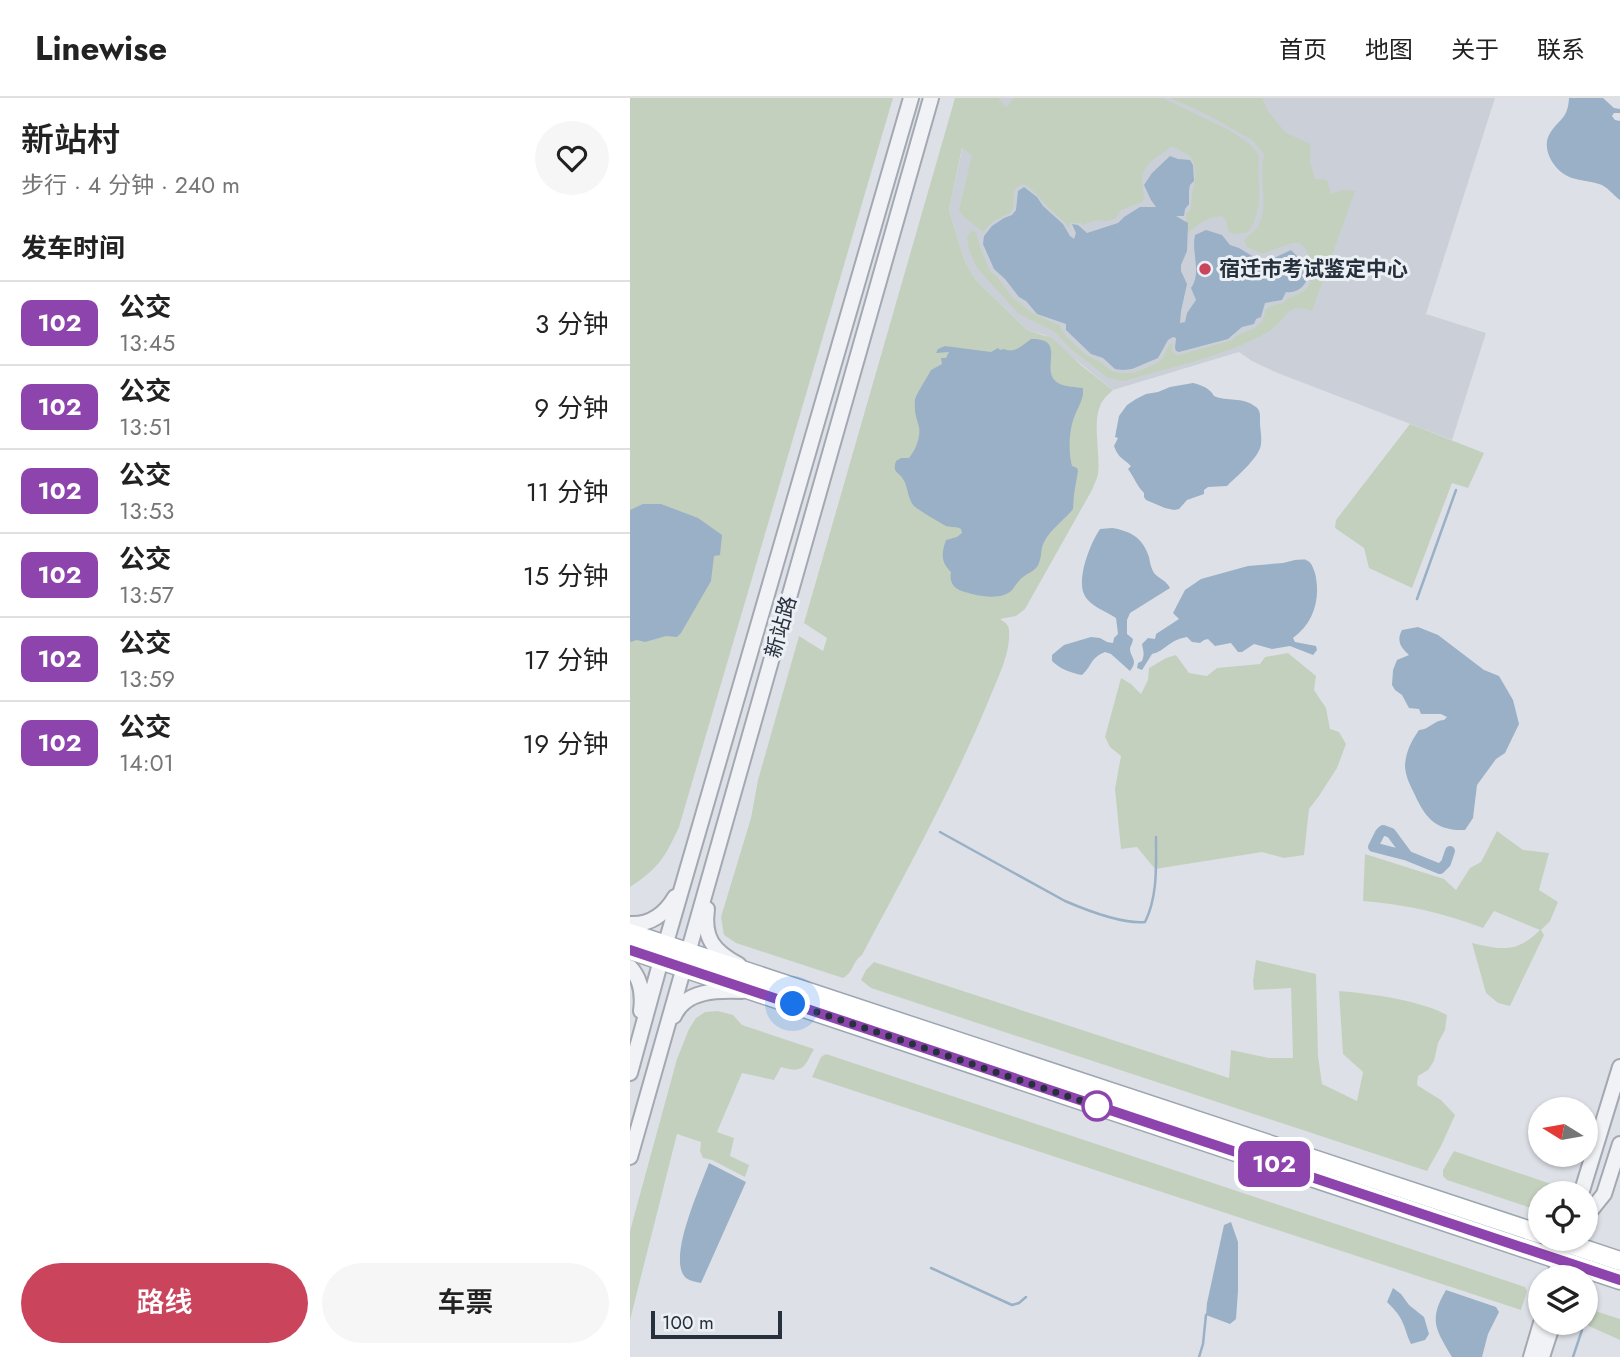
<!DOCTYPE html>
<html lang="zh">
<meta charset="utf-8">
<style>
:root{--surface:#fff;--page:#f6f6f6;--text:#222;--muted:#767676;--line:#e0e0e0;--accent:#ca445c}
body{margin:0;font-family:Jost,"Noto Sans SC",sans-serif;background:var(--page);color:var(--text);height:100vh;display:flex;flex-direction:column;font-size:26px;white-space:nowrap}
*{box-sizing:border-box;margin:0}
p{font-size:23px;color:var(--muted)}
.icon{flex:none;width:38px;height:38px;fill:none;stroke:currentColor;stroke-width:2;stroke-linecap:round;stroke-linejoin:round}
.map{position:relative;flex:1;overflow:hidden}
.sheet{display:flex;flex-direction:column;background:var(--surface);width:630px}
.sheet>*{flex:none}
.badge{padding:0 14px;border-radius:10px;font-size:24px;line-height:46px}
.needle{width:46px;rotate:281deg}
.buttons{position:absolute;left:898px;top:999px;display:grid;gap:14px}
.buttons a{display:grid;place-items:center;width:70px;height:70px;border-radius:50%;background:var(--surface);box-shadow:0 2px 5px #0004;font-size:35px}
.scale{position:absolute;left:21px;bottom:18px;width:131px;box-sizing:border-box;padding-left:7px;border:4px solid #27303d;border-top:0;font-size:19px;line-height:24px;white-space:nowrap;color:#27303d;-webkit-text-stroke:5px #ecf0f4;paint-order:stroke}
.you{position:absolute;width:35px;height:35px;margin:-18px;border:5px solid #fff;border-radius:50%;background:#1a73e8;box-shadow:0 0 0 10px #1a73e833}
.map>.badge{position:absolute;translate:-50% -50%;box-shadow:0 0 0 4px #fff}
h2{padding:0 21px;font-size:26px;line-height:63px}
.round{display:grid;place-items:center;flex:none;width:74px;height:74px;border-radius:37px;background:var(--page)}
.head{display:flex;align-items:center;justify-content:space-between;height:119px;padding:0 21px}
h1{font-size:33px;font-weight:600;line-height:52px}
.primary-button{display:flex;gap:14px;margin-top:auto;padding:14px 21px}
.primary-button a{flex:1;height:80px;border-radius:42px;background:var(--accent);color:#fff;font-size:28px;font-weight:600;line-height:80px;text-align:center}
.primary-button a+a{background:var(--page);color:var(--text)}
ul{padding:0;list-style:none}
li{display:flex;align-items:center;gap:21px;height:84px;padding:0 21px;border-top:2px solid var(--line)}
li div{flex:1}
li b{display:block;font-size:26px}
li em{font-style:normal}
li .badge{min-width:77px;font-weight:700;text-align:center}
header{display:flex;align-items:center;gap:42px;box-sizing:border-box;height:98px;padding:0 35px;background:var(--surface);border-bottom:2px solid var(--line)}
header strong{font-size:33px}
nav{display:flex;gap:38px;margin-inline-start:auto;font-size:24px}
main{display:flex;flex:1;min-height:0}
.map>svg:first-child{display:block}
.built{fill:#cbd0d8}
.green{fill:#c4d0be}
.water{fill:#99b0c6}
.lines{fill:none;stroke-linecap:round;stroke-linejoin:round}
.stream{stroke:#99b0c6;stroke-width:2.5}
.canal{stroke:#99b0c6;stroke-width:10}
.tertiary-casing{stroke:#a3a8b1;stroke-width:18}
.primary-casing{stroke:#9da6b2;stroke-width:21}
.tertiary{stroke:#f0f2f5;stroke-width:14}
.primary{stroke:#fff;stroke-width:18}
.line-casing{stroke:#fff;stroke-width:16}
.line{stroke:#8e44ad;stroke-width:10}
.walk{stroke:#27303d;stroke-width:7;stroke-dasharray:0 12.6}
.poi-dot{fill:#ca445c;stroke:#ecf0f4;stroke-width:2.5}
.stop-dot{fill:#fff;stroke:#8e44ad;stroke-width:3.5}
.labels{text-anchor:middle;stroke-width:6;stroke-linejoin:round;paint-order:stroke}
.poi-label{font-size:21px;font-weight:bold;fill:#27303d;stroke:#ecf0f4;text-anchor:start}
.street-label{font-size:21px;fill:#27303d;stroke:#ecf0f4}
</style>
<header>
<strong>Linewise</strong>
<nav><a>首页</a><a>地图</a><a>关于</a><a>联系</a></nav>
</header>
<main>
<section class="sheet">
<div class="head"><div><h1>新站村</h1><p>步行 · 4 分钟 · 240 m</p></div><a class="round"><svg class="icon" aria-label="heart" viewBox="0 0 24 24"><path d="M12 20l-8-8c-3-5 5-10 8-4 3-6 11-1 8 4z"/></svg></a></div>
<h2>发车时间</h2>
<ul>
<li><span class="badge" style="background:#8e44ad;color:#fff">102</span><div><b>公交</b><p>13:45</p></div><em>3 分钟</em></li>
<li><span class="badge" style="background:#8e44ad;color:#fff">102</span><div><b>公交</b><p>13:51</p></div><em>9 分钟</em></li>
<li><span class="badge" style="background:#8e44ad;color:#fff">102</span><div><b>公交</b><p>13:53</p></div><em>11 分钟</em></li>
<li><span class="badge" style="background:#8e44ad;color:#fff">102</span><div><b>公交</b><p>13:57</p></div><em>15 分钟</em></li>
<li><span class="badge" style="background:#8e44ad;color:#fff">102</span><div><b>公交</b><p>13:59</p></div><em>17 分钟</em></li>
<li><span class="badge" style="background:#8e44ad;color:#fff">102</span><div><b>公交</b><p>14:01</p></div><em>19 分钟</em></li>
</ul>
<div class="primary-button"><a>路线</a><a>车票</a></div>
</section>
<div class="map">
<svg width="990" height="1259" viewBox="0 0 990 1259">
<rect width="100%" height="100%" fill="#dde1e7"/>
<path class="built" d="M343,0h522l-69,216 60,19 -34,107 -177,-68 -23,-11 -13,-9 -126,38 -68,-55 -18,-5 -52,-51 -11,-20 -15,-49z"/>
<g class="green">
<path d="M0,0h263l-214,729c-14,30 -20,41 -49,60z"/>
<path d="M325,0h43l8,9 8,-9h149l66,32 21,14 9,11c-2,25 6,55 -11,77l-14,2 -6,-3 -2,-10 -4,-5c-15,0 -25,9 -35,18 0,-6 -1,-11 -1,-17 0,-8 3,-3 5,-10 1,-4 0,-8 1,-11 2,-15 7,-23 -1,-39l-15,-9 -5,-1 -21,15 -5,7 -3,8 2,23 -4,3 -19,7 -6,9 -8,2 -10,-1 -14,5 -2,-2h-11l-1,5c-6,-8 -13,-13 -20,-20 -9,-8 -14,-17 -25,-24l-6,2 -4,5 -1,17 -3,5 -18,9 -9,10 -19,-15 -5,-7 13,-55 -10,-7 -13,62 15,49 11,20 52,51 25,8 30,28 31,24c-4,4 -9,8 -11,12 -11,19 -1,51 -4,72 -1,6 -4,10 -6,16l-67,119 -9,7 -16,3c4,3 9,5 9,12 2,22 -13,51 -21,71 -36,87 -82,170 -126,253 -11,8 -7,16 -19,23l-107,-35 -12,-8 -3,-18 30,-99 7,-38 41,-144 24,15 4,-13 -23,-15z"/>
<path d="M540,0h92l6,13 17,21 25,12v18l5,17 12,1 4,14 12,-4 12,1 -43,120c-27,-10 -24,9 -44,21 -42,24 -97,35 -144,49l-16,-3 -37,-29 -16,-17 -36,-18 -42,-46 -8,-18 -2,-13 5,-7 4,2 4,15 10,24 7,6 15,20 20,16 27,12 7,11 20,19 15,7 11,9 7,2h14l25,-10 6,-7 5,-11 4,-2 -1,8 4,4 6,-1 50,-14 4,-4 17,-7 9,-7 4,-13 5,-3 12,-3 4,-4 17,-8 5,-6 3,-11 1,-10 -8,-16 -6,-5h-7l-30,11 -15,-7 -3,-7c4,-5 9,-7 13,-12 10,-14 5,-41 5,-57 0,-5 1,-11 2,-17l-12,-14 -46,-26z"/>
<path d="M780,326l74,29 -16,35 -16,-5 -40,105 -43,-20 -5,-20 -29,-20 1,-8z"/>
<path d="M658,555l28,23 -2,14 12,18 4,21 9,3 7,12 -9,24 -18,28 -10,13 -5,46 -20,3 -22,-6 -107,17 -18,-22 -16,2 -6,-60 6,-33 -11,-9 -5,-10 16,-59 10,6 10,10 7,-14 1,-12 17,-10 10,-3 13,18 18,3 10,-8 43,-4 5,-7z"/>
<path d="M867,733l26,19 26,3 -10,37 19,12 -8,19 -9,9 3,5 -34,71 -12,-3 -12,-10 -14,-50c29,7 45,10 68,-13l-46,-19 -11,17c-39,-15 -79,-24 -120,-27l2,-47 79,25 12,11 14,-22 11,-6z"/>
<path d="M626,862l60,14 2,82 4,28 35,17 6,-29 -20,-18 -4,-63c29,2 84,10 108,24l-2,15 -7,13 -4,18 -6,9 -10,6 -1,9 24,15 14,15 -14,31 -14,25 -556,-183 -10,-8 5,-10 8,-8 355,116 2,-28 38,8h24l-2,-70 -37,2 -1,-9z"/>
<path d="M88,913l15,4 9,10 72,24c-10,18 -10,25 -33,18l-7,13 -32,-7 -25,59 17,6 -4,18 19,9 -4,12 -33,-17 -9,-2 -3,-7 1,-9 -24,-8 -47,186v-89l47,-172 12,-30 7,-11 9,-6z"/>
<path d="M196,956l699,233 2,4 -6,19 -709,-233 9,-20z"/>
<path d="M824,1053l100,34 2,8 -16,1v17l-93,-31 -4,-4v-6z"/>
<path d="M965,1213l25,8v21l-38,-17h4v-5l3,-6z"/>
</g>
<g class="water">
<path d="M939,0h34l11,10 6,1v4h-6l-2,3 3,4 5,1v79c-7,-5 -13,-14 -21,-16 -9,-3 -18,-3 -27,-6 -16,-5 -31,-27 -23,-43 9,-16 19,-15 20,-37z"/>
<path d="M540,58l8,3 12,1 3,5 1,16 -4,4 -1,5v14l-4,5 -1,7h-8l12,7 -1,28 -6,14v6l6,13 -6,27 -1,12 5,-1 2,-9 9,-13 -5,-12c11,-16 0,-35 4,-53l11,-5 16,5 8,10 9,3 23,14 7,-5 5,1 17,-8 10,10 6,3c5,15 -4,31 -21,29l-4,8 -17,3 -4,14 -5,2 -2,5 -12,3 -14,12 -49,13 -3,-1 -1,-3 1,-10 -3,-1 -5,3 -10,18 -26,11 -9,1 -8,-1 -12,-11 -12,-4 -25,-24v-6l-29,-10 -11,-13 -7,-4 -14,-18 -11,-10 -11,-25 1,-8 8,-10 12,-8 8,-3 4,-5 2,-19 6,-4 13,10 6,9 20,18 7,12 4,3 2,-6 -4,-9 6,1 9,8 31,-10 6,-6 16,-10h16l-5,-7 -7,-15 8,-12z"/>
<path d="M401,241c39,-1 5,34 29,45 6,3 16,3 23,4 1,11 -4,17 -8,27 -6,14 -7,36 -3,51l5,2 1,3 -4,23 -1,15c-8,10 -19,18 -26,28 -8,12 -4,16 -8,26 -2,7 -11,10 -16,14 -5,4 -7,8 -11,13 -11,11 -34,6 -47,2 -11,-3 -16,-9 -14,-20 -10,-10 -10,-18 -5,-32l11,-3 5,-4 -1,-4c-5,-3 -10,-1 -15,-3 -5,-3 -30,-17 -33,-21 -6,-9 -5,-19 -10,-26 -5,-8 -11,-6 -7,-18l5,-3h8c6,-7 12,-21 10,-31 -3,-11 -5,-15 -4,-27 1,-6 12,-22 16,-30l11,-6 -1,-6h5l3,-6 -13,1 2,-4 7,-3 46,6 7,-4 2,2 4,-1c10,5 19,-4 27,-10z"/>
<path d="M563,285c8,2 17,5 21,13 13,6 28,0 42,11 5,4 4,9 4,15 0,7 2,15 1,22 -1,13 -24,32 -34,42l-19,1 -4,3v4l-17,6 -8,9 -5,1 -9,-2 -19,-8 -2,-3v-4c-7,-7 -10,-16 -16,-24l3,-3c-9,-9 -12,-7 -17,-20l4,-8 -3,-1 4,-21 8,-11 9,-6 10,-5 12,-2 12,-5z"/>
<path d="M13,406h18l37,14 24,17 -2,20 -6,1 -3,25 -30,52 -4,4 -11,-1 -21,6 -8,-2 -7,2v-132z"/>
<path d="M482,430c19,3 31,10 37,29 1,6 2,11 5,16 5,6 12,7 16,15l-40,25 -3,7v14l6,5c0,3 -2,6 -3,9 0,10 9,12 0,23l-19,-17 -6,-2c-16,7 -12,13 -23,23 -11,-2 -22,-6 -30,-14v-6l12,-10 27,-8 9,1 7,4 6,1 1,-5 4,-4 -2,-16c-10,-7 -27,-12 -32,-24 -7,-17 6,-50 16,-65z"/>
<path d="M665,462c1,0 11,-1 11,0 6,2 7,8 9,13 6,25 -1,50 -22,65l2,4 21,4 1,4 -4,5 -23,-9 -18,3 -18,-5 -12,8h-4l-7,-9 -16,3 -7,-7 -4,1 -4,3 -8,-1 -5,-5c-19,3 -21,14 -35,17l-10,16 -5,-2 1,-5 4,-2c3,-8 1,-10 0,-17l6,-6 7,1 1,-5 23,-15 -6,-6 12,-23 16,-11 47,-13 35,-3z"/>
<path d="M788,529l20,8 46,35 15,6 14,24 6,24 -14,29 -9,6 -19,26 -4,33 -8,12c-31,1 -40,-13 -52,-39 -4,-8 -8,-17 -8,-26 1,-14 7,-25 14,-35 10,0 15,-10 25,-10l3,-3 -6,-3h-20l-2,-5 -10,-1 -7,-13 -7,-5 -3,-5 1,-15 4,-10 12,-5c-8,-7 -13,-14 -7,-25z"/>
<path d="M79,1065l37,19 -45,101c-5,-1 -11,-2 -15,-5 -20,-18 15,-92 23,-115z"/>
<path d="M601,1124l7,20v49l-2,28 -6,5 -24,-9 1,-12 17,-78z"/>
<path d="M763,1190l8,6 8,11 15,12 5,17 -4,6 -14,4c-4,-7 -5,-15 -9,-23 -3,-7 -9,-13 -15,-19z"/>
<path d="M816,1192l50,17 3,5 -11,22 -6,23h-30c-16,-27 -24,-37 -6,-67z"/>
</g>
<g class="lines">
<g class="stream">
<path d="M787,501l39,-109"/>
<path d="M310,734l125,69c21,9 58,23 80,21 13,-26 11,-57 11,-85"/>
<path d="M301,1170l81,37 7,-2 7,-6"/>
<path d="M569,1259l4,-13 3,-29"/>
<path d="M943,1259l9,-27"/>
</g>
<path class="canal" d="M778,758l-17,-23 -8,-3 -3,3 -7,14 35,9 32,13 6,-6 4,-12"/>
<g class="tertiary-casing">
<g id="tertiary">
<path d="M77,811c-4,29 6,42 32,56"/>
<path d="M0,826c20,1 35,-10 45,-27"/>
<path d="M0,869c11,12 13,29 11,44"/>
<path d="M44,918c11,-26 44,-26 68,-25"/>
<path d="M0,975l31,-113 250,-862"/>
<path d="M0,1059l301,-1059"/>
<path d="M951,1096l39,-127"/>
<path d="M956,1123l2,-7 16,-20 16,-50"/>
<path d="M924,1180l8,-26"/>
<path d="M901,1259l10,-34"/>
<path d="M912,1259l11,-34"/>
</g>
</g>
<g class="primary-casing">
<g id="primary">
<path d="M0,835l910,301"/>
<path d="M0,852l990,330"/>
<path d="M924,1141l66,22"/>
</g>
</g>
<use href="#tertiary" class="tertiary"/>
<use href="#primary" class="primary"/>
</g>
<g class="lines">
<g class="line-casing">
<path id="line" d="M0,852l990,330"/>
</g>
<use href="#line" class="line"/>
<path class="walk" d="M163,906l304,102"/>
</g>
<circle class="poi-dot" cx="575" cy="171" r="7"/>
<circle class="stop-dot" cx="467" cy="1008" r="14"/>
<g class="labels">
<g class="poi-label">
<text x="589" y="178">宿迁市考试鉴定中心</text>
</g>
<g class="street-label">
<text transform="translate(151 529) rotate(-74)" y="7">新站路</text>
</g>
</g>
</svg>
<div class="buttons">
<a><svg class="needle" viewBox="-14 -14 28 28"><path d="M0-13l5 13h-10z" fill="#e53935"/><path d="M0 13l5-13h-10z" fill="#767676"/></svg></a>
<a><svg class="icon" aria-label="locate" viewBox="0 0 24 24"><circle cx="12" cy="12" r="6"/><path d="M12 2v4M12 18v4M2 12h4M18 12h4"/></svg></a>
<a><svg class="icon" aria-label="layers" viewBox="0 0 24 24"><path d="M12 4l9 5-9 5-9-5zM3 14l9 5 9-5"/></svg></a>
</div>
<div class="scale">100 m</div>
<div class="you" style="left:163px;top:906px"></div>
<b class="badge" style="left:644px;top:1066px;background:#8e44ad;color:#fff">102</b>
</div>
</main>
